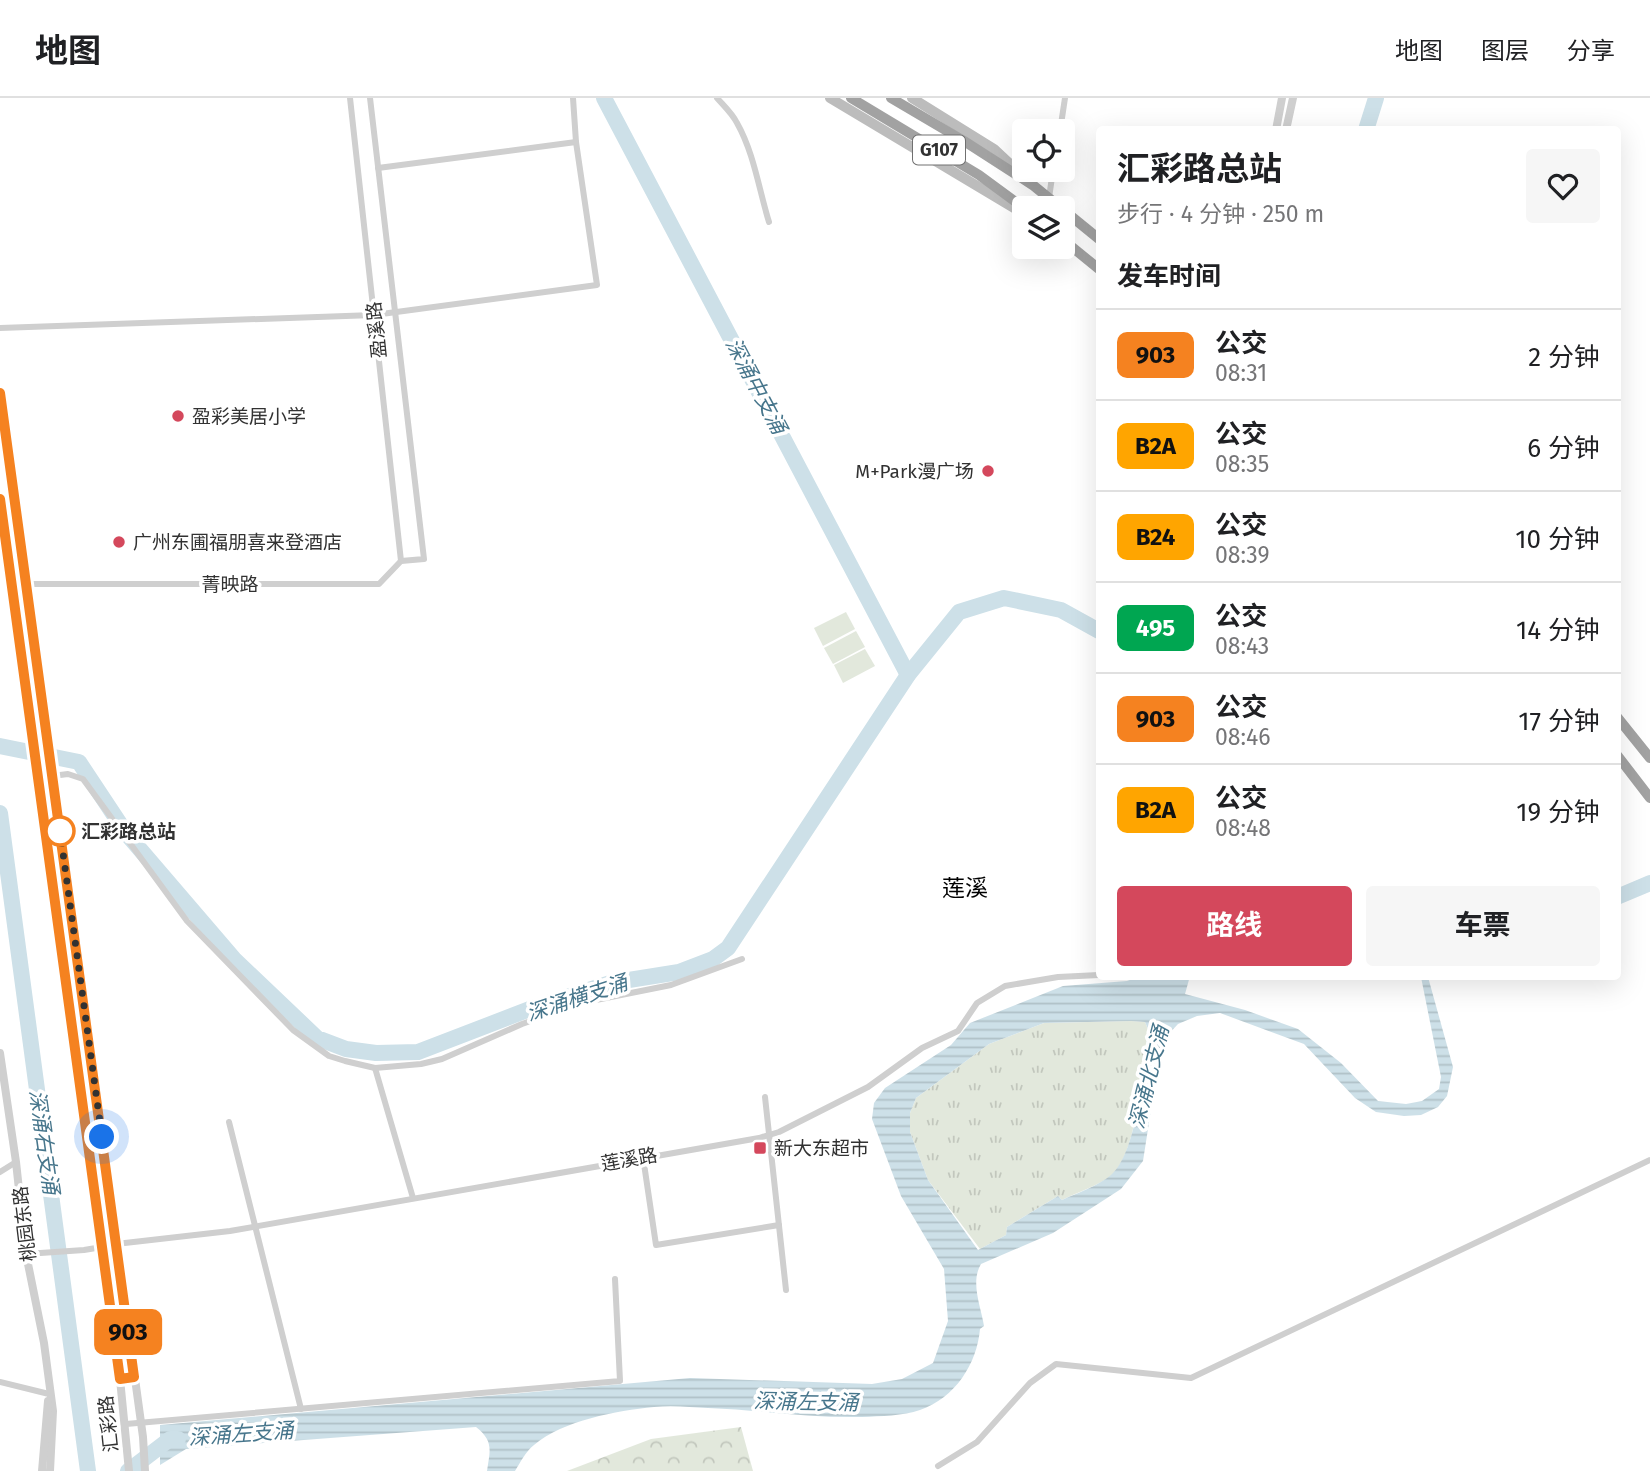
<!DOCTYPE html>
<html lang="zh">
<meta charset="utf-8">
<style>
:root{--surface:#fff;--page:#f6f6f6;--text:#202124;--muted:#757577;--line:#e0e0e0;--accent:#d4485c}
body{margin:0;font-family:"Fira Sans","Noto Sans SC",sans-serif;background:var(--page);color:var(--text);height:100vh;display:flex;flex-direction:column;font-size:26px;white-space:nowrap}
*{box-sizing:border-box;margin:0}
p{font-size:23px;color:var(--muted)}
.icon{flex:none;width:38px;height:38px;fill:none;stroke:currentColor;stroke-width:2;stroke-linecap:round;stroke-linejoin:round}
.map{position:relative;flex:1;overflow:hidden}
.side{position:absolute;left:1096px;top:28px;width:525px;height:854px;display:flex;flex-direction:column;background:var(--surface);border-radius:7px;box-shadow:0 7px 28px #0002}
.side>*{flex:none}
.badge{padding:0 14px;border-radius:10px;font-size:24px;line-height:46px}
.tools{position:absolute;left:1012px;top:21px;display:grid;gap:14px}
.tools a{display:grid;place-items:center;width:63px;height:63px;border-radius:7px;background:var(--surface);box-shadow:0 7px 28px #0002;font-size:35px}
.you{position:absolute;width:35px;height:35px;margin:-18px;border:5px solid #fff;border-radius:50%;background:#1a73e8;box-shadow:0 0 0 10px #1a73e833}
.map>.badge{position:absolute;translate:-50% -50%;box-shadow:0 0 0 4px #fff}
h2{padding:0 21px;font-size:26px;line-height:63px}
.round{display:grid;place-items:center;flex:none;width:74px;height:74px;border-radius:7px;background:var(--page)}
.head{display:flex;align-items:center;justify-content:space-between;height:119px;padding:0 21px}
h1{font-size:33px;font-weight:700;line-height:52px}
.button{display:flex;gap:14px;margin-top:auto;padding:14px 21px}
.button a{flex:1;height:80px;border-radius:7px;background:var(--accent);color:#fff;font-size:28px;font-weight:700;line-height:80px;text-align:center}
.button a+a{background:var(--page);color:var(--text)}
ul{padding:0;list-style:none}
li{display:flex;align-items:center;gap:21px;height:91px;padding:0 21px;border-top:2px solid var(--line)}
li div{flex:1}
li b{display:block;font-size:26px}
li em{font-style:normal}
li .badge{min-width:77px;font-weight:700;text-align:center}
header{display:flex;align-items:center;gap:42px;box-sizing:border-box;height:98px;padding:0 35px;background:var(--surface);border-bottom:2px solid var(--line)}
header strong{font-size:33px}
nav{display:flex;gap:38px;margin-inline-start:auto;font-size:24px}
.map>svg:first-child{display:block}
.grass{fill:#e2e8dc}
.forest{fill:url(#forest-crowns)}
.park{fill:url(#park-tufts)}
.water{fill:url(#water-rules);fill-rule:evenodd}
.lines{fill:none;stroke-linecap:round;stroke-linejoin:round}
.river{stroke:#cde0e8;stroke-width:16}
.minor{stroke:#cfcfcf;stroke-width:6}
.tertiary{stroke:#cfcfcf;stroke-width:8}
.secondary{stroke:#bcbcbc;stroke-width:10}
.trunk{stroke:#a2a2a2;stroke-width:10}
.line-casing{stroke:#fff;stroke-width:16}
.line{stroke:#f58220;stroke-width:10}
.walk{stroke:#323232;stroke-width:7;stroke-dasharray:0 12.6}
.poi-dot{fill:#d4485c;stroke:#fff;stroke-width:2.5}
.stop-dot{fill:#fff;stroke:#f58220;stroke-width:3.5}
.labels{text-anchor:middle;stroke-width:7;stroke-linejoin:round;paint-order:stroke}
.shield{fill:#fff;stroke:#707070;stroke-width:2}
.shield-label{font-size:18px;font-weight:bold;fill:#323232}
.street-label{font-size:19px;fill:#323232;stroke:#fff}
.poi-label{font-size:19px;fill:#323232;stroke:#fff;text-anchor:start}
.stop-label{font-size:19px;font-weight:bold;fill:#323232;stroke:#fff;text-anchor:start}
.water-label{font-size:21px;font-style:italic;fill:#47768c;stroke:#fff}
.quarter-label{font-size:23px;fill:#000;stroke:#fff}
</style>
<header>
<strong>地图</strong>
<nav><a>地图</a><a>图层</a><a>分享</a></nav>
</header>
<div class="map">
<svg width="1650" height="1373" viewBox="0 0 1650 1373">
<defs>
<pattern id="forest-crowns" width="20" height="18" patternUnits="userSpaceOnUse" patternTransform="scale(1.75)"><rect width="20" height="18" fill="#e2e8dc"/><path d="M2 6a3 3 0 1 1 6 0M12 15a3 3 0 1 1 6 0" fill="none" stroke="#c2c7bd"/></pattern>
<pattern id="park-tufts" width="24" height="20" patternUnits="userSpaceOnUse" patternTransform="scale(1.75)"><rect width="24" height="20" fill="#e2e8dc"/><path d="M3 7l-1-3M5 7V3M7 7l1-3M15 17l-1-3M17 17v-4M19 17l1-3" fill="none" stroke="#c2c7bd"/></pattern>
<pattern id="water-rules" width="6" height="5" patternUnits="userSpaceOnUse" patternTransform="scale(1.75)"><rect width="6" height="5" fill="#cde0e8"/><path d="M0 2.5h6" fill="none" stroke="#b0c1c7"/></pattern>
</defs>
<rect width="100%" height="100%" fill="#fff"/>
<g class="grass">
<path d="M846,514l9,17 -32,17 -9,-18z"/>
<path d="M856,533l9,16 -32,17 -9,-16z"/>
<path d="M865,551l10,17 -32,17 -9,-18z"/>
</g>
<path class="forest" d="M741,1329l12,44h-186l84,-32z"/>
<path class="park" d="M1131,923l14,1 3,7c-5,36 -10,124 -37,147 -12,9 -35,17 -49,24l-4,-4 -51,31 -1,8 -26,14 -52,-69 -18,-48v-19l6,-15 73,-54 55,-21z"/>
<path class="water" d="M1190,878l-5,18 60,16 53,19 43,34 37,38 28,3 16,-3 17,-12 2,-12 -20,-100h7l25,90 -6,29 -9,11 -17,8 -17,1 -28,-4 -21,-14 -51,-54 -84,-31 -23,3 -19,8 -12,13 -6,15 -17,109 -22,28 -68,44 -72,31c-11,18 0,43 3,62l-4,3c-3,35 -25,69 -60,81 -17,6 -39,6 -58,7 -52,1 -103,-7 -154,-9 -18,-1 -36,-3 -54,-1 -38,4 -90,13 -120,38 -8,6 -14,18 -19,26h-28c3,-20 7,-30 -11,-44l-290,22 -26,16v-40l530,-47 182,6 30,-5 31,-16 15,-42 -4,-52 -43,-73 -29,-77 2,-16 11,-15 66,-43 19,-22 93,-37 64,-5 11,-4zM1131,923l14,1 3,7c-4,35 -10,123 -37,146 -13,11 -34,18 -49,25l-4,-4 -51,31 -1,8 -28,15 -50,-70 -18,-48v-19l6,-15 73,-54 55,-21z"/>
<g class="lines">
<g class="river">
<path d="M604,0l304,577"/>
<path d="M1366,32l10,-32"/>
<path d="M0,648l79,16 47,71 108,126 83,79 29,11 30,4 42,-1 117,-45 75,-24 69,-11 34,-13 15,-11 180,-273 51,-63 45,-14 57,12 38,21"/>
<path d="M0,715l88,658"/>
<path d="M1617,799l33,-14"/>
<path d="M128,1373l42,-32h8"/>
</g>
<g class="minor">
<path d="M350,0l51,463"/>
<path d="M717,0c7,8 15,15 20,25 17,30 22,67 32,99"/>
<path d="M1060,33l5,-33"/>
<path d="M378,70l198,-26"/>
<path d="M1049,100l4,-28"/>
<path d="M0,230l374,-13 223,-30 -21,-143 -3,-44"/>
<path d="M27,486h352l22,-23 23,-2 -54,-461"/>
<path d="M52,678l16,-2 15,5 104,142 106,109 36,26 16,5 30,7 46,-4 21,-5 80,-35 59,-21 90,-18 71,-26"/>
<path d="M375,970l38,130"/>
<path d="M765,999l21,193"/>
<path d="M229,1024l72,287"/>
<path d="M643,1059l13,88 123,-20"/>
<path d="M0,1074l16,-10"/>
<path d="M116,1146l114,-13 529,-93 20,-6 89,-45 54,-39 36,-17 19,-28 28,-17 53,-9 41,-2"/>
<path d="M26,1156l58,-4 18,-3"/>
<path d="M0,1284l49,12"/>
<path d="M126,1326l494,-43 -5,-102"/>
<path d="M938,1368l39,-24 53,-59 26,-19 135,14 459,-218"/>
</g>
<g class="tertiary">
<path d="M1276,32l6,-32"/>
<path d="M1286,32l7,-32"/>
<path d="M0,295l143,1044 2,34"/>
<path d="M0,401l31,226 14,-2"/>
<path d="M31,627l89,654 9,92"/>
<path d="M0,955l16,109 10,92 18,89 9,68 -3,60"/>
<path d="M42,1373l6,-70"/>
</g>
<g class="secondary">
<path d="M830,0l194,116"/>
<path d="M912,0l82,51 27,25"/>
</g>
<g class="trunk">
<path d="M851,0l128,77 45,33"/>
<path d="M891,0l73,43 70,45 65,53"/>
<path d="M1062,141l37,30"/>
<path d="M1617,619l33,41"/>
<path d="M1617,657l33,43"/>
</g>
</g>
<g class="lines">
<g class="line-casing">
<path id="line" d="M0,295l134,984 -14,2 -120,-880"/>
</g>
<use href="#line" class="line"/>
<path class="walk" d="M60,733l42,306"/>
</g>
<g class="poi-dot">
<circle cx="178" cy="318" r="7"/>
<circle cx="988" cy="373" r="7"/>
<circle cx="119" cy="444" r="7"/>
<rect x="753" y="1043" width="14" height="14" rx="3.5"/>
</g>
<circle class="stop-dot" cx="60" cy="733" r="14"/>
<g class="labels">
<rect class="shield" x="913" y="37.5" width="52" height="29" rx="5"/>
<g class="shield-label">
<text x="939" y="58">G107</text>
</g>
<g class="street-label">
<text transform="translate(376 232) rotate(-96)" y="7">盈溪路</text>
<text x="230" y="493">菁映路</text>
<text transform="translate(629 1061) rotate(-10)" y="7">莲溪路</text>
<text transform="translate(24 1126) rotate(-97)" y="7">桃园东路</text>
<text transform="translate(108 1326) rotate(-96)" y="7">汇彩路</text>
</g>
<g class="poi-label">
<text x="192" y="325">盈彩美居小学</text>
<text x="974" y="380" text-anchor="end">M+Park漫广场</text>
<text x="133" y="451">广州东圃福朋喜来登酒店</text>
<text x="774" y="1057">新大东超市</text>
</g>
<g class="stop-label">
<text x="81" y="740">汇彩路总站</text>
</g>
<g class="water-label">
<text transform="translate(756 288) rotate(62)" y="7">深涌中支涌</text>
<text transform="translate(577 900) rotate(-18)" y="7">深涌横支涌</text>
<text transform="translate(1149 979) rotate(-76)" y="7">深涌北支涌</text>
<text transform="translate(44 1044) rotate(82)" y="7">深涌右支涌</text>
<text transform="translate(806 1304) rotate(1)" y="7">深涌左支涌</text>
<text transform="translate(241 1336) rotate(-4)" y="7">深涌左支涌</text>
</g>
<g class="quarter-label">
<text x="965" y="798">莲溪</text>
</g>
</g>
</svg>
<div class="tools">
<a><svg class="icon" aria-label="locate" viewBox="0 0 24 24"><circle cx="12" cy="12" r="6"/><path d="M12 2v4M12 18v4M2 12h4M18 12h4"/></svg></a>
<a><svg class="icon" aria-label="layers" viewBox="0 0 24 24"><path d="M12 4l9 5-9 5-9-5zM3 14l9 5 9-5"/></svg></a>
</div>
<div class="you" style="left:102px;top:1039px"></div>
<b class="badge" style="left:128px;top:1234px;background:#f58220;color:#111">903</b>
<section class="side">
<div class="head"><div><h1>汇彩路总站</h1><p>步行 · 4 分钟 · 250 m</p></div><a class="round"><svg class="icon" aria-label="heart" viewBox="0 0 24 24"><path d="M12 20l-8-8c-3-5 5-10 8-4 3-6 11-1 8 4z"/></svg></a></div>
<h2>发车时间</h2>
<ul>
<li><span class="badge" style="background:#f58220;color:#111">903</span><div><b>公交</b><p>08:31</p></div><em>2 分钟</em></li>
<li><span class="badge" style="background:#ffa500;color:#111">B2A</span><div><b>公交</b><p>08:35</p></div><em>6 分钟</em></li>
<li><span class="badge" style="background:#ffa500;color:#111">B24</span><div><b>公交</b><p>08:39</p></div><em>10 分钟</em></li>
<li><span class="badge" style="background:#00a651;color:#fff">495</span><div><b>公交</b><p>08:43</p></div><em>14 分钟</em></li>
<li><span class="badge" style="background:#f58220;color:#111">903</span><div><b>公交</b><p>08:46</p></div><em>17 分钟</em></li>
<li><span class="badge" style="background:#ffa500;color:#111">B2A</span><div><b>公交</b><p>08:48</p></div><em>19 分钟</em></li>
</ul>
<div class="button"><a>路线</a><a>车票</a></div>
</section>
</div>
